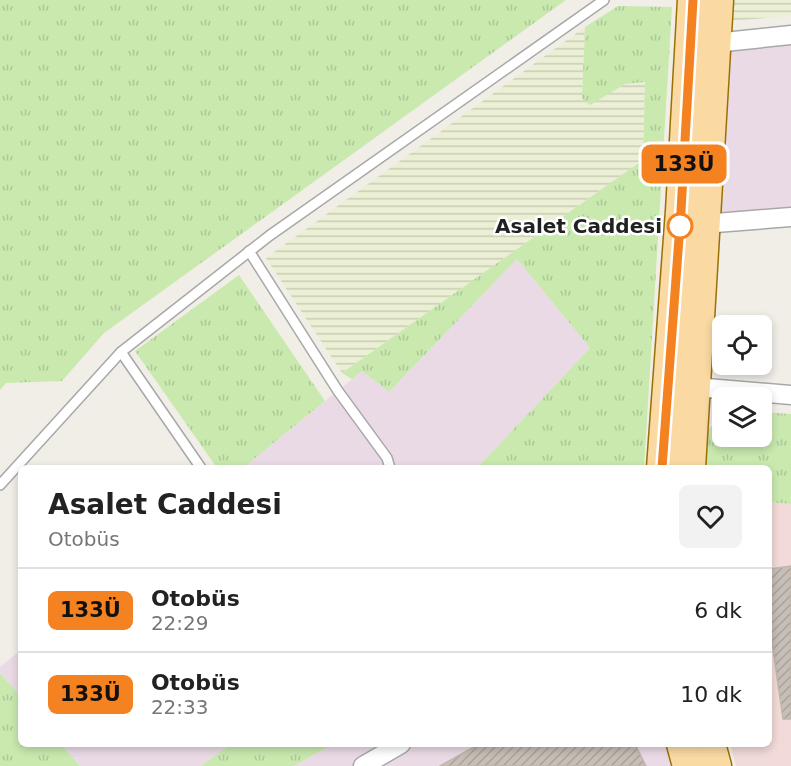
<!DOCTYPE html>
<html lang="tr">
<meta charset="utf-8">
<style>
:root{--surface:#fff;--page:#f2f2f2;--text:#222;--muted:#767676;--line:#e0e0e0}
body{margin:0;font-family:"DejaVu Sans",sans-serif;background:var(--page);color:var(--text);height:100vh;display:flex;flex-direction:column;font-size:22px;white-space:nowrap}
*{box-sizing:border-box;margin:0}
p{font-size:20px;color:var(--muted)}
.icon{flex:none;width:33px;height:33px;fill:none;stroke:currentColor;stroke-width:2;stroke-linecap:round;stroke-linejoin:round}
.map{position:relative;flex:1;overflow:hidden}
.sheet{position:absolute;left:18px;top:465px;width:754px;height:282px;display:flex;flex-direction:column;background:var(--surface);border-radius:9px;box-shadow:0 3px 9px #0003}
.sheet>*{flex:none}
.badge{padding:0 12px;border-radius:9px;font-size:21px;line-height:39px}
.controls{position:absolute;left:712px;top:315px;display:grid;gap:12px}
.controls a{display:grid;place-items:center;width:60px;height:60px;border-radius:9px;background:var(--surface);box-shadow:0 3px 9px #0003;font-size:30px}
.map>.badge{position:absolute;translate:-50% -50%;box-shadow:0 0 0 3px #fff}
.round{display:grid;place-items:center;flex:none;width:63px;height:63px;border-radius:9px;background:var(--page)}
.summary{display:flex;align-items:center;justify-content:space-between;height:102px;padding:0 30px}
h1{font-size:28px;font-weight:700;line-height:45px}
ul{padding:0;list-style:none}
li{display:flex;align-items:center;gap:18px;height:84px;padding:0 30px;border-top:2px solid var(--line)}
li div{flex:1}
li b{display:block;font-size:22px}
li em{font-style:normal}
li .badge{min-width:66px;font-weight:700;text-align:center}
.map>svg:first-child{display:block}
.commercial{fill:#f1dad8}
.industrial{fill:#eadae6}
.farmland{fill:url(#farmland-rules)}
.grass{fill:url(#grass-tufts)}
.building{fill:url(#building-hatch);stroke:#c3b6aa;stroke-width:1.5}
.lines{fill:none;stroke-linecap:round;stroke-linejoin:round}
.service-casing{stroke:#a8a8a8;stroke-width:12}
.minor-casing{stroke:#a8a8a8;stroke-width:21}
.primary-casing{stroke:#9b7003;stroke-width:33}
.service{stroke:#fff;stroke-width:9}
.minor{stroke:#fff;stroke-width:18}
.primary{stroke:#fad9a3;stroke-width:30}
.line-casing{stroke:#fff;stroke-width:14}
.line{stroke:#f58220;stroke-width:9}
.stop-dot{fill:#fff;stroke:#f58220;stroke-width:3}
.labels{text-anchor:middle;stroke-width:5;stroke-linejoin:round;paint-order:stroke}
.stop-label{font-size:20px;font-weight:bold;fill:#212121;stroke:#fff;text-anchor:end}
</style>
<div class="map">
<svg width="791" height="766" viewBox="0 0 791 766">
<defs>
<pattern id="farmland-rules" width="6" height="5" patternUnits="userSpaceOnUse" patternTransform="scale(1.5)"><rect width="6" height="5" fill="#ebefd4"/><path d="M0 2.5h6" fill="none" stroke="#c9cdb6"/></pattern>
<pattern id="grass-tufts" width="24" height="20" patternUnits="userSpaceOnUse" patternTransform="scale(1.5)"><rect width="24" height="20" fill="#c9e9af"/><path d="M3 7l-1-3M5 7V3M7 7l1-3M15 17l-1-3M17 17v-4M19 17l1-3" fill="none" stroke="#acc896"/></pattern>
<pattern id="building-hatch" width="6" height="6" patternUnits="userSpaceOnUse" patternTransform="scale(1.5)"><rect width="6" height="6" fill="#c6beb7"/><path d="M-1 1l2-2M0 6l6-6M5 7l2-2" fill="none" stroke="#aaa39d"/></pattern>
</defs>
<rect width="100%" height="100%" fill="#f1eee8"/>
<path class="commercial" d="M770,502l21,2v262h-55l-6,-22h40z"/>
<g class="industrial">
<path d="M791,39v181l-94,6 10,-177z"/>
<path d="M517,259l73,89 -113,120h-234l119,-97 27,21z"/>
<path d="M21,650v47l-21,-24v-6z"/>
<path d="M61,744h170l-30,22h-121z"/>
<path d="M333,744h336l6,22h-381z"/>
</g>
<g class="farmland">
<path d="M731,0h60v16l-62,5z"/>
<path d="M585,27l-3,71 8,6 35,-20 20,-2 -2,78 -301,213 -76,-115z"/>
</g>
<g class="grass">
<path d="M0,0h566l-462,333 -42,48 -56,2 -6,7z"/>
<path d="M618,6l54,1 -28,461h-167l113,-120 -73,-89 -128,133 -27,-21 -10,8 -10,-6 301,-213 2,-78 -20,2 -35,21 -8,-7 3,-71z"/>
<path d="M239,275l86,126 -82,67h-26l-82,-117z"/>
<path d="M762,412l29,2v90l-21,-2v-34h-65l2,-37 16,-17v22h39z"/>
<path d="M0,673l21,24v47h40l19,22h-80z"/>
<path d="M231,744h102l-39,22h-93z"/>
</g>
<g class="building">
<path d="M791,566v153h-8l-13,-91v-59z"/>
<path d="M479,744h156l11,22h-206z"/>
</g>
<g class="lines">
<g class="service-casing">
<g id="service">
<path d="M249,251l89,140 49,67 3,10"/>
<path d="M121,352l80,116"/>
<path d="M0,485l121,-133 148,-116 335,-236"/>
</g>
</g>
<g class="minor-casing">
<g id="minor">
<path d="M715,43l76,-8"/>
<path d="M703,224l88,-7"/>
<path d="M695,387l96,8"/>
<path d="M363,766l38,-22"/>
</g>
</g>
<g class="primary-casing">
<g id="primary">
<path d="M662,468l19,-257 12,-211"/>
<path d="M690,468l28,-468"/>
<path d="M682,744l6,22"/>
<path d="M710,744l6,22"/>
</g>
</g>
<use href="#service" class="service"/>
<use href="#minor" class="minor"/>
<use href="#primary" class="primary"/>
</g>
<g class="lines">
<g class="line-casing">
<path id="line" d="M662,468l19,-257 12,-211"/>
</g>
<use href="#line" class="line"/>
</g>
<circle class="stop-dot" cx="680" cy="226" r="12"/>
<g class="labels">
<g class="stop-label">
<text x="662" y="233">Asalet Caddesi</text>
</g>
</g>
</svg>
<div class="controls">
<a><svg class="icon" aria-label="locate" viewBox="0 0 24 24"><circle cx="12" cy="12" r="6"/><path d="M12 2v4M12 18v4M2 12h4M18 12h4"/></svg></a>
<a><svg class="icon" aria-label="layers" viewBox="0 0 24 24"><path d="M12 4l9 5-9 5-9-5zM3 14l9 5 9-5"/></svg></a>
</div>
<b class="badge" style="left:684px;top:164px;background:#f58220;color:#111">133Ü</b>
<section class="sheet">
<div class="summary"><div><h1>Asalet Caddesi</h1><p>Otobüs</p></div><a class="round"><svg class="icon" aria-label="heart" viewBox="0 0 24 24"><path d="M12 20l-8-8c-3-5 5-10 8-4 3-6 11-1 8 4z"/></svg></a></div>
<ul>
<li><span class="badge" style="background:#f58220;color:#111">133Ü</span><div><b>Otobüs</b><p>22:29</p></div><em>6 dk</em></li>
<li><span class="badge" style="background:#f58220;color:#111">133Ü</span><div><b>Otobüs</b><p>22:33</p></div><em>10 dk</em></li>
</ul>
</section>
</div>
